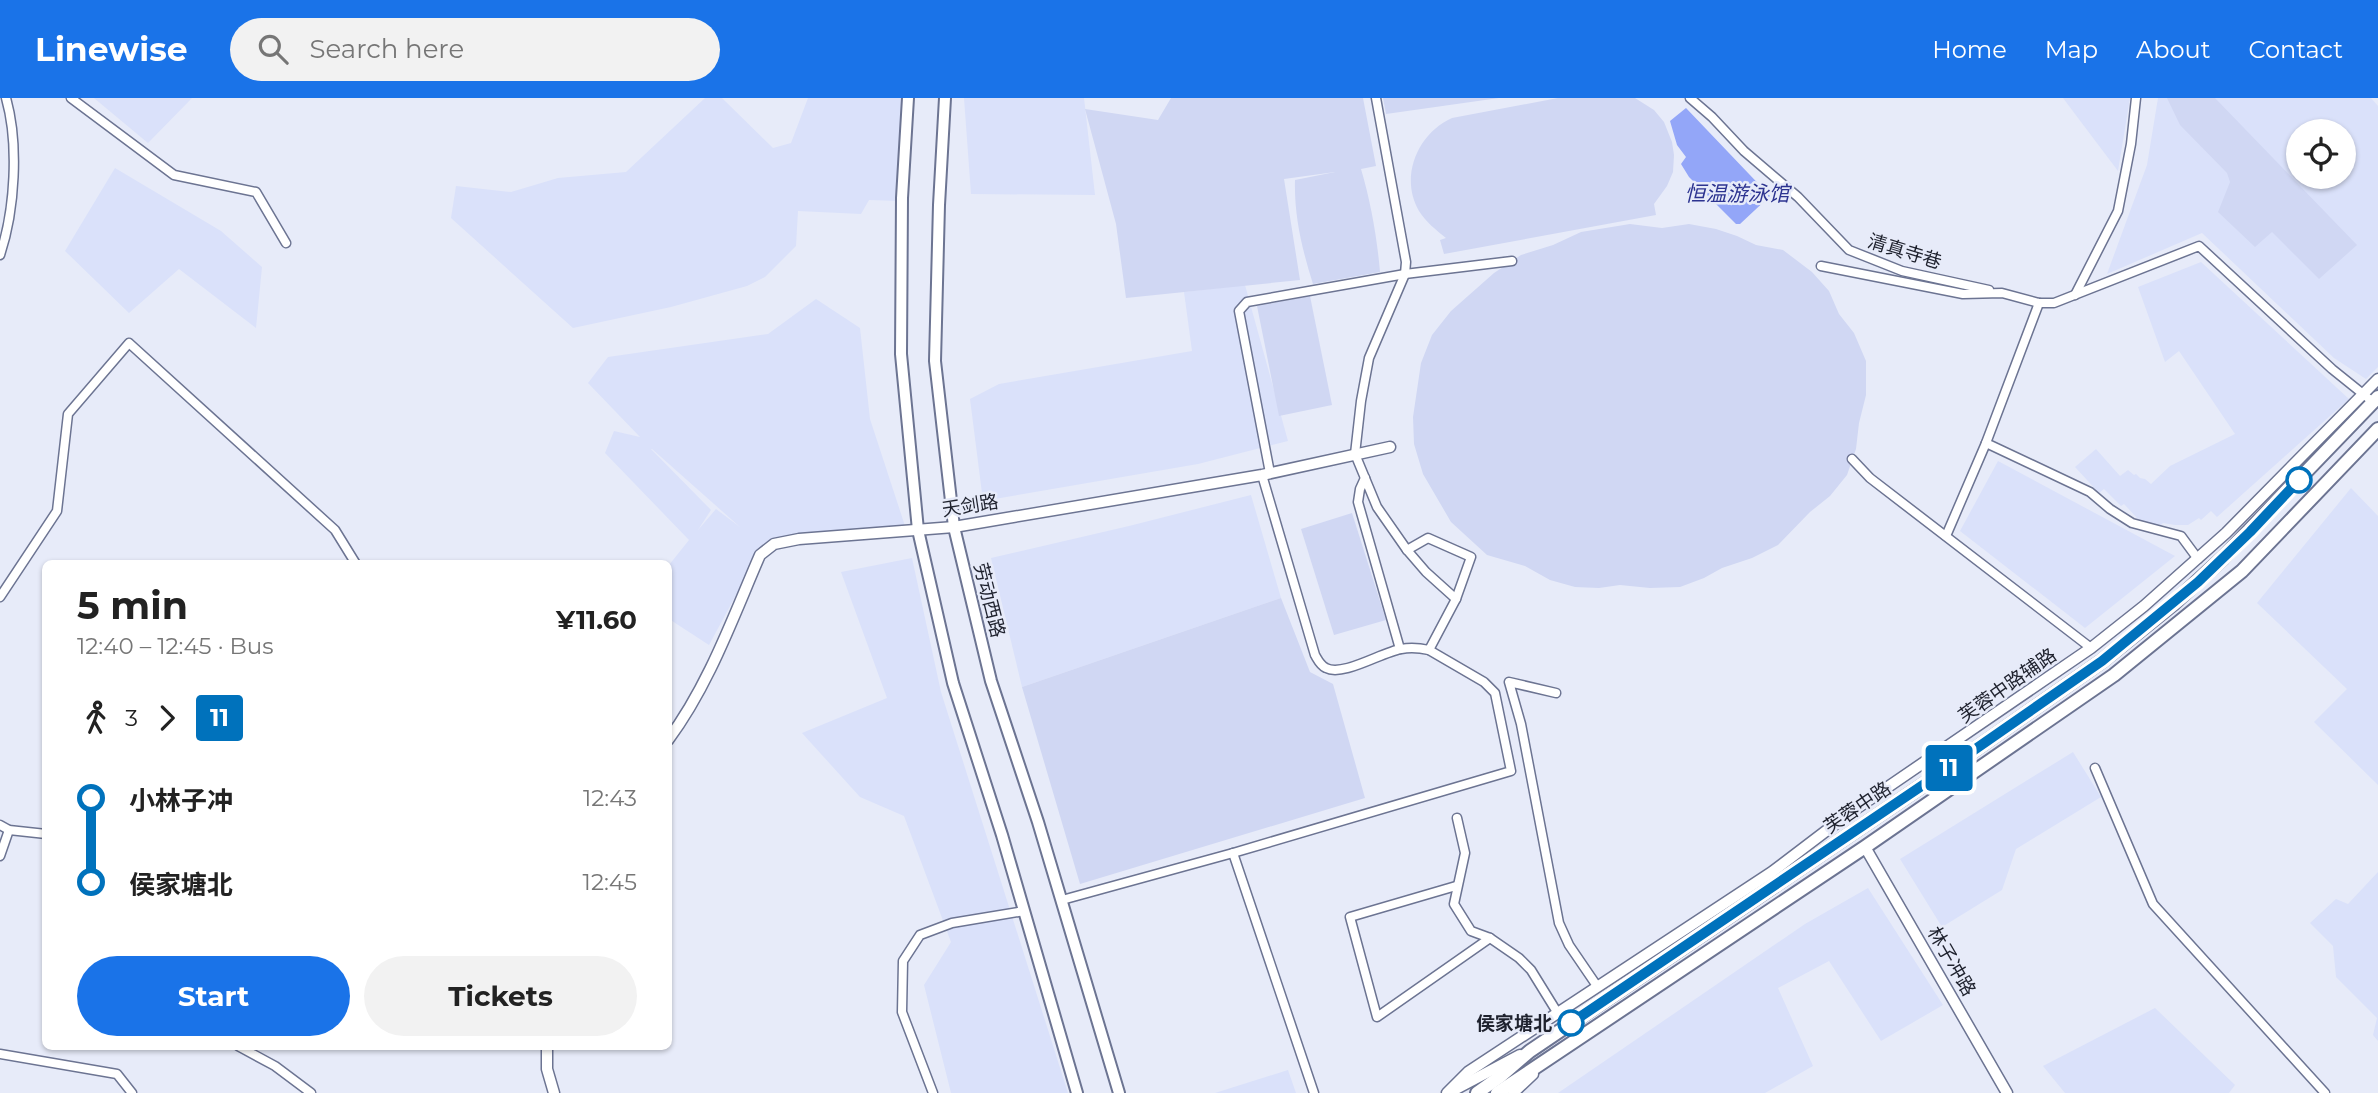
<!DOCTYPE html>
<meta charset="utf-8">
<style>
:root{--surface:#fff;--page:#f2f2f2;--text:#222;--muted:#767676;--accent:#1a73e8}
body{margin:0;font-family:Montserrat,"Noto Sans SC",sans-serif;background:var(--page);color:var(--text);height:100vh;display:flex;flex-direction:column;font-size:26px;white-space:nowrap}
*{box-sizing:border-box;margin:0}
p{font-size:23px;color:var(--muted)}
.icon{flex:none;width:38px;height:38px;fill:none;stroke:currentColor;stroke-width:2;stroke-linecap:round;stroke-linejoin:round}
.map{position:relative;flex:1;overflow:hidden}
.side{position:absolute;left:42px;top:462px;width:630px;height:490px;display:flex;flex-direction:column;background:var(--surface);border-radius:10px;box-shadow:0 2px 5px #0004}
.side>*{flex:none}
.badge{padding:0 14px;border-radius:5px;font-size:24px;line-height:46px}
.tools{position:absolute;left:2286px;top:21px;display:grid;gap:14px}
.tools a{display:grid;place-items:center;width:70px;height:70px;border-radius:50%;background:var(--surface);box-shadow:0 2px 5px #0004;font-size:35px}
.map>.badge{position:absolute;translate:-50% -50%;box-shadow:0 0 0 4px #fff}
.legs{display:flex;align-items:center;gap:10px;height:77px;padding:0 35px;font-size:23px}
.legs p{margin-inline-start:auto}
.summary{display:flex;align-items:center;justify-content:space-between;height:119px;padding:0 35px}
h1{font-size:38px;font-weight:700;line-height:52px}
.primary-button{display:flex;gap:14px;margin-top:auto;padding:14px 35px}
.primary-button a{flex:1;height:80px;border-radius:42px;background:var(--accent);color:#fff;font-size:28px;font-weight:700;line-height:80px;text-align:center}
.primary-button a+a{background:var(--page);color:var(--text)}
ul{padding:0 35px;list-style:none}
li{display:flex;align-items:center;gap:24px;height:84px;font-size:26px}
li i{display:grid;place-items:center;width:10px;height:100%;margin:0 9px;background:currentColor}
li i::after{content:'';width:18px;height:18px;margin:-9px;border:5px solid;border-radius:50%;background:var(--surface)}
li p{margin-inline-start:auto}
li:first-child i{background:linear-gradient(#0000 50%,currentColor 0)}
li:last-child i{background:linear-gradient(currentColor 50%,#0000 0)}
header{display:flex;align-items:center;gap:42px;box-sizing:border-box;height:98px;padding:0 35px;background:var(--accent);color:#fff}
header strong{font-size:33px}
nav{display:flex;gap:38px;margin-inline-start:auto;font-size:24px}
.search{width:490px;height:63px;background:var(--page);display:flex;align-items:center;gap:18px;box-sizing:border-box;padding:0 24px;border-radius:38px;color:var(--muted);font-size:26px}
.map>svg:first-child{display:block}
.built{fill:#dae1fa;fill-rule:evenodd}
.green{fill:#d0d7f3}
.water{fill:#93a6f8}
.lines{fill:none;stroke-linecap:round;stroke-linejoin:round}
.minor-casing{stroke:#6c7492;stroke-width:11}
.tertiary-casing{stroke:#6c7492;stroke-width:13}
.secondary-casing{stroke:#6c7492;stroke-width:14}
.primary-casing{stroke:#6c7492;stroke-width:16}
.minor{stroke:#fff;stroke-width:8}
.tertiary{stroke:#fff;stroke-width:10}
.secondary{stroke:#fff;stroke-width:10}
.primary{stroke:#fff;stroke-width:12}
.line-1-casing{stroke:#fff;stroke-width:16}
.line-1{stroke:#0072bc;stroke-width:10}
.stop-1-dot{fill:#fff;stroke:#0072bc;stroke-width:3.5}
.labels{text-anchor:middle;stroke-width:5;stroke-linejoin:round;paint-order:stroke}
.street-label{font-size:19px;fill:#1f222e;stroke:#e7ebf9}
.stop-label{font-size:19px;font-weight:bold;fill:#1f222e;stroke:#e7ebf9;text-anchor:end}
.water-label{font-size:21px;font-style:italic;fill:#2c3390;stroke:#e7ebf9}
</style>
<header>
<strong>Linewise</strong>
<div class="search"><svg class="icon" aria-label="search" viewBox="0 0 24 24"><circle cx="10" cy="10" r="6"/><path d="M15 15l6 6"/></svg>Search here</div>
<nav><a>Home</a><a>Map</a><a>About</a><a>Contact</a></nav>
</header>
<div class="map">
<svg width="2378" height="995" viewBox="0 0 2378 995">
<rect width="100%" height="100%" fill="#e7ebf9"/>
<g class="built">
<path d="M94,0h98l-44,45z"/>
<path d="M705,0h17l51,50 18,-5 17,-45h93l-1,103 -31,-1 -8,14 -63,-3 -2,35 -31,31 -18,9 -76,21 -98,21 -122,-110 5,-32 55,6 47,-14 68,-6z"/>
<path d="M1084,0l11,97 -124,-1 -7,-96z"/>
<path d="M2063,0h67l-12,73z"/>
<path d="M2158,0h213l7,8v261l-12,12 -32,-21 -132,-125 -95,41 40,-109zM2298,33h45v46h-45z"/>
<path d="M115,70l106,63 41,36 -6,61 -77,-59 -50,44 -64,-62z"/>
<path d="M2201,164l148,137 -132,118 -6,-6 -10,9 -2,-2 -11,7h-13l-12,-2 -6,6 -22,-6 3,-4 -14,-15 -3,2 -17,-17 -5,4 -24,-26 21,-18 24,27 8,-6 6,5 2,-1 4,4 5,1 6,5 19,-18 65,-32 -56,-83 -14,11 -27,-75z"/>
<path d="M1245,187l43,156 -90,23 -215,37 -13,-102 29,-15 193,-33 -8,-59z"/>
<path d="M816,201l44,29 10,91 35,107 -130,16 -13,5 -53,98 -40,-26v-54l20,-25 -84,-87 9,-22 26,6 -52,-54 20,-26 160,-23zM651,351h1l88,78 -24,-18 -18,21 13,-20z"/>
<path d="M1998,363l177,95 -90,72 -125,-97z"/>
<path d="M2351,390l27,28v269l-64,-63 33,-33 -90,-86z"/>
<path d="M1251,397l30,103 -259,89 -31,-129 138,-32z"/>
<path d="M912,460l29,134 127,401h-117l-27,-108 27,-43 -47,-126 -44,-19 -58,-64 85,-35 -46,-126z"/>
<path d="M2073,654l28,45 -85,52 -14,41 -60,37 -42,-68z"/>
<path d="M2378,774v169l-5,-6 4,-17 -41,-41 -3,-31 -23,-23 26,-24 12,5z"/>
<path d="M1868,790l75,117 -62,36 -52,-80 -51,27 35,78 -48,27h-207l247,-169z"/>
<path d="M2155,910l80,77 -6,8h-164l-22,-27z"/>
<path d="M1288,972l8,23h-81z"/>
</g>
<g class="green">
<path d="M1171,0h192l13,68 -15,3c10,34 16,68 19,103l-67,12c-11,-35 -19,-68 -18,-104l40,-8 -51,7 16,101 -174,18 -10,-74 -31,-115 73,11z"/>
<path d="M1383,0h116l-113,16z"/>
<path d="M1558,0h77l19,12 10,12 8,20 2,13 -1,17 -6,14 -13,18 2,11 -212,39 -4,-14 6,-2c-10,-8 -20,-16 -27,-27 -20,-34 -1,-78 33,-93z"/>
<path d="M2167,0h48l142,147 -38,34 -47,-47 -17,15 -37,-35 12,-30 -3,-9 -47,-48z"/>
<path d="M1630,126l32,4 27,-4 27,5 21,7 19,9 27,5 29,22 17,19 10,23 15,19 12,28v34l-7,28 -3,26 -9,26 -17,21 -20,16 -32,33 -26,13 -30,10 -18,10 -24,9 -30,1 -30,-3 -21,3 -24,-1 -25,-7 -25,-14 -38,-11 -36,-33 -28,-48 -9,-30 -1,-27 8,-54 11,-28 19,-24 43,-38 27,-18 32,-10 28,-13z"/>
<path d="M1310,198l22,109 -53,11 -22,-110z"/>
<path d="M1352,415l34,107 -52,15 -33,-106z"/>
<path d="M1281,500l29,74 23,12 32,114 -285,86 -58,-197z"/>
</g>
<path class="water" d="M1686,10l84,88 -30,28h-4l-47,-47 -8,-13 5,-7 -9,-12 -7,-24z"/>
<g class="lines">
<g class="minor-casing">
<g id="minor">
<path d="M71,0l103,77 82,17 30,51"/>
<path d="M1376,0l30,164 -1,12 -36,84 -8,43 -6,53 22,53 30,43 19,22 30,27"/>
<path d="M1690,0l22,19 32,34 54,46 51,53 53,21 87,19"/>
<path d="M0,157c15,-45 19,-111 6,-157"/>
<path d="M1821,168l142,28 39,-1 37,10h15l145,-57 133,123 41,33"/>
<path d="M2075,197l43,-84 13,-67 5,-46"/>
<path d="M2039,205l-53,140 104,49 20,17 22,14 49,13 17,23"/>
<path d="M1852,361l18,19 221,170"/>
<path d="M1270,375l-31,-162 8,-9 158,-28 107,-13"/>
<path d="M1262,377l53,180c3,5 5,10 11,13 17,9 56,-16 75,-19 10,-2 19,-1 28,1"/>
<path d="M1365,380l-5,11 -2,13 42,147"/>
<path d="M1946,438l40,-93"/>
<path d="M0,499l57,-86 11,-97 61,-71 206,187 21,34"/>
<path d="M1556,595l-47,-11 12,42 38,199 10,22 28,41"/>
<path d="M2095,670l58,136 172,189"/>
<path d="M1457,720l8,35 -11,51 17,27 19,7 29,20 12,12 26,42"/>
<path d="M0,727l9,5 37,4"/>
<path d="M1233,755l81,240"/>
<path d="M0,758l9,-26"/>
<path d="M1456,788l-106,31 27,100 113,-79"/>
<path d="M1062,802l171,-47 278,-82 -16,-78 -11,-11 -55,-32 27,-51 15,-42 -43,-19 -21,12"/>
<path d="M238,948l37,20 36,27"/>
<path d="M0,956l117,20 15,19"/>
<path d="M933,995l-31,-81 1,-51 17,-26 32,-12 72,-12"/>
</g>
</g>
<g class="tertiary-casing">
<g id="tertiary">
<path d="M668,642c41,-55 65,-123 92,-185l14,-11 25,-5 155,-12 308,-52 128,-28"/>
<path d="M1865,749l142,246"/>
<path d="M547,948v23l7,24"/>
<path d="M1456,991l64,-34"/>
<path d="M1447,995l21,-21 304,-200 75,-57 244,-167 53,-42 82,-73 152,-154"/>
<path d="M1513,995l20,-19"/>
</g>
</g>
<g class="secondary-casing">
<g id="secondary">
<path d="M908,0l-6,100 -1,156 17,176 35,153 49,152 75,258"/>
<path d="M945,0l-6,107 -4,156 19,166 37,154 47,141 81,271"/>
</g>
</g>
<g class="primary-casing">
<g id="primary">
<path d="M1477,995l24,-17 29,-25 424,-287 148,-103 71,-57 50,-46 155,-161"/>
<path d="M1497,995l368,-246 249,-172 128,-104 136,-142"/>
</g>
</g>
<use href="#minor" class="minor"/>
<use href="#tertiary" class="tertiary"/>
<use href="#secondary" class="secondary"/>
<use href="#primary" class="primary"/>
</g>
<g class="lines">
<g class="line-1-casing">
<path id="line-1" d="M1571,925l383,-259 148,-103 96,-79 52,-50 49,-52"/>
</g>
<use href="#line-1" class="line-1"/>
</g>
<g class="stop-1-dot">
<circle cx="2299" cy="382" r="12"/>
<circle cx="1571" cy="925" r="12"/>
</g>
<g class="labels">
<g class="street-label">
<text transform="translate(1905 153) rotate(17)" y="7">清真寺巷</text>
<text transform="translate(970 407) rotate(-9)" y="7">天剑路</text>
<text transform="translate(990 502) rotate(76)" y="7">劳动西路</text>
<text transform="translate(2007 587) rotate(-35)" y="7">芙蓉中路辅路</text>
<text transform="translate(1857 709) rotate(-34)" y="7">芙蓉中路</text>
<text transform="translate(1952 863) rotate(60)" y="7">林子冲路</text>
</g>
<g class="stop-label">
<text x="1552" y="932">侯家塘北</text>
</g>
<g class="water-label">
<text x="1737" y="103">恒温游泳馆</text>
</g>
</g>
</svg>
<div class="tools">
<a><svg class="icon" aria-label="locate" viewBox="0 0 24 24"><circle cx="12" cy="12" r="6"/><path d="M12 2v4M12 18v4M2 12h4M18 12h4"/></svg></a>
</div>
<b class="badge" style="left:1949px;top:670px;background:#0072bc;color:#fff">11</b>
<section class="side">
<div class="summary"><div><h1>5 min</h1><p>12:40 – 12:45 · Bus</p></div><b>¥11.60</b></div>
<div class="legs"><svg class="icon" aria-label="walk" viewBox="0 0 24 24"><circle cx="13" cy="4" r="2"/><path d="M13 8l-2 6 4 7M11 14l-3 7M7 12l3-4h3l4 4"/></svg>3<svg class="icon" aria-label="forward" viewBox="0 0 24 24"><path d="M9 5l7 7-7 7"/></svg><b class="badge" style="background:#0072bc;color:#fff">11</b></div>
<ul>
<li><i style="color:#0072bc"></i><b>小林子冲</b><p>12:43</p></li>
<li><i style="color:#0072bc"></i><b>侯家塘北</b><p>12:45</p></li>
</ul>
<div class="primary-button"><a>Start</a><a>Tickets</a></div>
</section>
</div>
